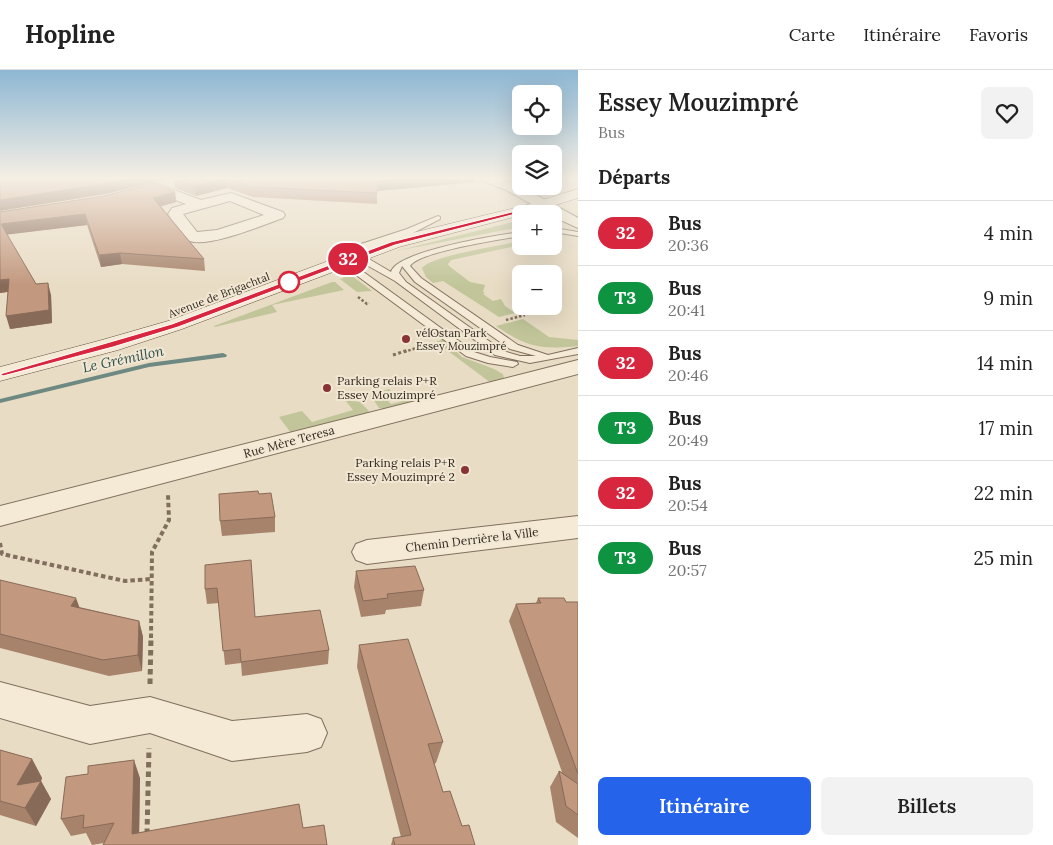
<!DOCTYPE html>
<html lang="fr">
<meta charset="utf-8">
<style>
:root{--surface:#fff;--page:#f2f2f2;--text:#222;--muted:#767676;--line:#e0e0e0;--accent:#2563eb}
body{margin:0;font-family:Lora,serif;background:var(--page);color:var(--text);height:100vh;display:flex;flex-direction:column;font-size:19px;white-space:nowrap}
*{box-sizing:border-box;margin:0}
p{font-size:16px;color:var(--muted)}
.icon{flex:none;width:28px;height:28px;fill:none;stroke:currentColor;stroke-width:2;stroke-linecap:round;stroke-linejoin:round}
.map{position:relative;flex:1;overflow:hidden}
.panel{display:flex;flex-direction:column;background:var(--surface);width:475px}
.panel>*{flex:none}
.badge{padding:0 10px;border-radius:16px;font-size:18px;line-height:32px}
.buttons{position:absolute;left:512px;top:15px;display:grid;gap:10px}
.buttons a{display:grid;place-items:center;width:50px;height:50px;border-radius:8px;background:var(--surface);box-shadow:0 5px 20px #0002;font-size:25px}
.map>.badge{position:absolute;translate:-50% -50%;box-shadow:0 0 0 2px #fff}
h2{padding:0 20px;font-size:19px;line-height:45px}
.round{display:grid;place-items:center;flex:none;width:52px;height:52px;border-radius:8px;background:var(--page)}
.overview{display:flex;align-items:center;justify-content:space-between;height:85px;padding:0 20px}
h1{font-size:24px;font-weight:600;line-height:38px}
.button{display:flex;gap:10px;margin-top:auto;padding:10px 20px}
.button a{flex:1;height:58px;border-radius:8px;background:var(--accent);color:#fff;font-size:20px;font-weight:600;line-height:58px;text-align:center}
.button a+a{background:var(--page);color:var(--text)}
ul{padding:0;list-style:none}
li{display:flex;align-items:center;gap:15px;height:65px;padding:0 20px;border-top:1px solid var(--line)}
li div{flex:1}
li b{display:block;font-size:19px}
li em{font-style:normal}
li .badge{min-width:55px;font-weight:700;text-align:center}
header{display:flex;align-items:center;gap:30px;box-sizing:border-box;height:70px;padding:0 25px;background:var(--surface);border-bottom:1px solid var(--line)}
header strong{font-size:24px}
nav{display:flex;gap:28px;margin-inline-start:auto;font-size:18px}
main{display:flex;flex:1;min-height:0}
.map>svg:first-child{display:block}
.green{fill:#c1c599}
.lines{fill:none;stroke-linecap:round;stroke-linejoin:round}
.stream{fill:#6d8981;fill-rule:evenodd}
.service-casing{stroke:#806f5d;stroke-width:2}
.minor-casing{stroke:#806f5d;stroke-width:2}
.secondary-casing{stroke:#625040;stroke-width:1}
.path-far3{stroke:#806f5d;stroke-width:2.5;stroke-dasharray:2.5 2;stroke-linecap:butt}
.path-far2{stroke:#806f5d;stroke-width:3;stroke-dasharray:3 2.5;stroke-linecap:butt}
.path-far1{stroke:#806f5d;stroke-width:4;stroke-dasharray:4.5 3;stroke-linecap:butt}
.path{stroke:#806f5d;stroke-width:5;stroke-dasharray:5.5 4;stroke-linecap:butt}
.service{fill:#f4ead6;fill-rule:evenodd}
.minor{fill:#f4ead6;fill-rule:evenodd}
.secondary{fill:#f4ead6;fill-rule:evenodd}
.wall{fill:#a7836c}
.shaded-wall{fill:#886a58}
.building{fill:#c2987e;stroke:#886a58}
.line{fill:#d7263d;stroke:#fff}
.stop-dot{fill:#fff;stroke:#d7263d;stroke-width:2.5}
.poi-dot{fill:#883437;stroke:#f1e7d3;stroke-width:2}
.labels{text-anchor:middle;stroke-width:4;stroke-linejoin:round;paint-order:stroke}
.far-street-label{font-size:11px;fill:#32281f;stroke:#f1e7d3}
.far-poi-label{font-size:11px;fill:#32281f;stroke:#f1e7d3;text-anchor:start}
.poi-label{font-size:12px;fill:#32281f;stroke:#f1e7d3;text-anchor:start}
.street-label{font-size:12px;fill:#32281f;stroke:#f1e7d3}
.water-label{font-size:14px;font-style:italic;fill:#30504d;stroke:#f1e7d3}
</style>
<header>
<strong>Hopline</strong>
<nav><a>Carte</a><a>Itinéraire</a><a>Favoris</a></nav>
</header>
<main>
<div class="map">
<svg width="578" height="775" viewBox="0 0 578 775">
<rect width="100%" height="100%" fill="#e8dcc4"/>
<g class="green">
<path d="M521,150v7l-125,24z"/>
<path d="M521,171v4l-70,15 -3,4 1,2 21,16 15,3 -2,7 2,1 -2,1 10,7 8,-2 4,7 10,7 -16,4 -56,-36 -10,2 -7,-6 -4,-9c8,-12 82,-23 99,-27z"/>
<path d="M351,205l21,16 -15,1 -17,-13z"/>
<path d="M332,212h3l9,8 -72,15 5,7 -62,15 -1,-1z"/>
<path d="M523,249l26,18 29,3v6c-38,4 -51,1 -82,-20z"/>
<path d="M443,269l19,18 32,12 9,5 1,4 -13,5 -55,-41z"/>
<path d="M389,319l7,6 -11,3 6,6 33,-8 -2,4 -37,9 -6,-1 -8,-12 3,-3z"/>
<path d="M345,330l15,2 9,9 -1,2 -77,20 -12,-16 23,-6 10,11 41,-12z"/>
</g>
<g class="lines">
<path class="stream" d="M223,283l4,2 -1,2 -77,10 -149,36v-4l149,-36z"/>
<g class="service-casing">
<g id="service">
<path d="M561,145l5,1 -12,8v-5z"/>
<path d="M438,146l2,1v2l-27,14 -49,16 -4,3 9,7 22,13c5,-21 108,-37 130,-40v4c-19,3 -103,16 -111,30l11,12 97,67 30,10 30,-7v6l-48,9 -35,-8 -100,-74 -32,-18 -7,-7 -5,4 7,8 116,84 16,5 27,5 1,2 -5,3 -25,-4 -22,-7 -114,-84 -10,-12 16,-15 49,-16zM402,196l13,16 95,67 26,7h-16l-17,-5 -97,-69 -7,-9z"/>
<path d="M554,158l24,4v4l-24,-4z"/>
</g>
</g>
<g class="minor-casing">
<g id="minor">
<path d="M482,108h17l17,6 62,34v10l-24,-11v-3h-5l-43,-24 -23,-9z"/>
<path d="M155,113l46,17 30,-7 52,19 2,3 -2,3c-20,7 -75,30 -93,23 -9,-3 -17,-20 -22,-27l4,-6 14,-4 -36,-14 -2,-3 2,-3zM230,131l34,14 -47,15 -20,2 -14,-18z"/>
<path d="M578,290v14l-578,152v-20z"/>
<path d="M578,446v22l-211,26 -11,-4 -4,-8 4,-8 11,-4z"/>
<path d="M0,612l90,24 60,-9 82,24 75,-7 14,5 6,14 -6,14 -14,5 -75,9 -82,-28 -60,11 -90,-26z"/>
</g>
</g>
<g class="secondary-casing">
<path id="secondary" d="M578,119v9l-45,14 -134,35 -217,82 -64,21 -118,31v-14l102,-27 66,-19 219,-82 136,-33z"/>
</g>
<g class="path-far3">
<path d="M358,227l9,7 2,-1"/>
<path d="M506,250l19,-5"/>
<path d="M404,282l22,-7"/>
</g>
<path class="path-far2" d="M393,285l15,-5"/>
<g class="path-far1">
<path d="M0,473l2,11 123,27 26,-2"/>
<path d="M151,568l1,-86 17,-32 -1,-25"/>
</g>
<g class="path">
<path d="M150,614l1,-47"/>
<path d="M147,764l2,-86"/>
</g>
<use href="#service" class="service"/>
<use href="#minor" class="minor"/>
<use href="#secondary" class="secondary"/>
</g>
<g class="wall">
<path d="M177,108h298l-1,4 -97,9v13l-124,-7 -26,-9 -31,8 -21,-8 -1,-9z"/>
<path d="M175,122l1,10 -15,4 43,53 1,12 -83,-7 -21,3 -14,-42 -80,9 29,50 15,11 1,28 -42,6 -2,-37 -8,1v-81z"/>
<path d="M259,424l16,23v15l-53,4 -2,-15z"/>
<path d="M205,495l50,52 74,33 -1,14 -86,12 -1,-13 -16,2 -6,-62 -12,1 -2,-15z"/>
<path d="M356,501l68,19 -3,16 -35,4 -1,4 -24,3 -7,-30z"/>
<path d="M0,510l79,27 60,14 4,16 -1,34 -33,5 -109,-28z"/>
<path d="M538,528l28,4h12v236l-22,-16 -6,-35 9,-16 3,1 -53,-151 7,-17 20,-1z"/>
<path d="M359,575l84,97 -7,21 -2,1 9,28 19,34 13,19h-84l2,-7 8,-1 -44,-170z"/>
<path d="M0,680l32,9 10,19 -1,3 10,18 -15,27 -36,-11z"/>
<path d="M140,708l-1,54 164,-4 24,17 -223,-2 -12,2 -6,-12 -15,3 -10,-17z"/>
</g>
<g class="shaded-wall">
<path d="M131,108h40l-65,16 -106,17v-11z"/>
<path d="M226,108l1,10 -31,8 -1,-10z"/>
<path d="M416,108h59l-1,4 -97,9 1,-10z"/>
<path d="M175,122l1,10 -21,6 -2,-10z"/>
<path d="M85,144l2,11 -83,10 -3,-11z"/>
<path d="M120,183l2,11 -21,3 -2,-12z"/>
<path d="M9,209l3,12 -12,2v-13z"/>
<path d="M48,213l3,12 1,28 -42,6 -4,-13z"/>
<path d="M76,528l6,16 -11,-8z"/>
<path d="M139,551l4,16 -1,34 -4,-16z"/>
<path d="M32,689l10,19 -1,3 10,18 -15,27 -11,-18 -8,-23z"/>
<path d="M134,690l6,18 -1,67 -7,-11z"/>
</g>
<g class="building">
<path d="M0,108h131l-27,6 -104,16z"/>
<path d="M177,108h239l-38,3 -1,12 -124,-6 -27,-9 -31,8 -21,-7z"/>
<path d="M154,113l21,9 -22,6 51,61 -84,-6 -21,2 -14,-41 -84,10 35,60 12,-1 1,27 -43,6 3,-37 -9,1v-68l104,-16z"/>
<path d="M258,421l1,3 12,-1 4,24 -55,4 -1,-27z"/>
<path d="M251,490l4,57 65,-7 9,40 -88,12 -1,-13 -17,2 -6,-63 -12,1v-24z"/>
<path d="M415,496l9,24 -37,4 1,4 -25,3 -7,-30z"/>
<path d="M0,510l76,18 -5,8 68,15 -1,34 -35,5 -103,-26z"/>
<path d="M538,528h26l2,4h12v172l-62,-170 25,-1z"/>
<path d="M408,569l35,103 -15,2 15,48 7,-1 12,35 7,-1 6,20h-80l-2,-7 18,-3 -52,-190z"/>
<path d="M0,680l32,9 -15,26 24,-4 -16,27 -25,-7z"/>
<path d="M134,690l-2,74 167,-30 4,24 21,-3 3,20h-224l11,-22 -31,5 1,-13 -23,4 5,-42 22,-3v-8z"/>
<path d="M559,701l19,13v31l-12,-9z"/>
</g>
<linearGradient id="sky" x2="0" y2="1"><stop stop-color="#8db7d3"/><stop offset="0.5" stop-color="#f5efe4"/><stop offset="1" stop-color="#f5efe4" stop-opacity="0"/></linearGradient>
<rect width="578" height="216" fill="url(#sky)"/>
<path class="line" d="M528,138l12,6 -3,1 -10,-4 -132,34 -217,82 -65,20 -110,29 -3,-2 172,-50 219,-82z"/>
<circle class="stop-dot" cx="289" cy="212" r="10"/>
<g class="poi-dot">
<circle cx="406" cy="269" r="5"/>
<circle cx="327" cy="318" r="5"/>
<circle cx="465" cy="400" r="5"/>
</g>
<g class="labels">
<g class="far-street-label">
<text transform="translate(219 225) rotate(-21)" y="4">Avenue de Brigachtal</text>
</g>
<g class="far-poi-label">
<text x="416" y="267">vélOstan Park<tspan x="416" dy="13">Essey Mouzimpré</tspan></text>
</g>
<g class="poi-label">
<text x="337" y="315">Parking relais P+R<tspan x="337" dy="14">Essey Mouzimpré</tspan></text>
<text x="455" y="397" text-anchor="end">Parking relais P+R<tspan x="455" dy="14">Essey Mouzimpré 2</tspan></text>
</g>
<g class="street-label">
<text transform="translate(289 372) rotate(-15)" y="4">Rue Mère Teresa</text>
<text transform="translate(472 470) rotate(-7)" y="4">Chemin Derrière la Ville</text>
</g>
<g class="water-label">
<text transform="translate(123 289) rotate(-12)" y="5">Le Grémillon</text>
</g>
</g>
</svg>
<div class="buttons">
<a><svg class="icon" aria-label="locate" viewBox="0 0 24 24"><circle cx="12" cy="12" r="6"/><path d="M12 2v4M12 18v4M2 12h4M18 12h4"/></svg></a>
<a><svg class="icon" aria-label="layers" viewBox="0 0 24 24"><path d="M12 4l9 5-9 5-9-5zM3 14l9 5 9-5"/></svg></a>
<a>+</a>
<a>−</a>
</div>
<b class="badge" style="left:348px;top:189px;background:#d7263d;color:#fff">32</b>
</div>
<section class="panel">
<div class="overview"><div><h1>Essey Mouzimpré</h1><p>Bus</p></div><a class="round"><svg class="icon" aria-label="heart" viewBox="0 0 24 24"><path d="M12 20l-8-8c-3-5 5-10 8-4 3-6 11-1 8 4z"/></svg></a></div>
<h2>Départs</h2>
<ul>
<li><span class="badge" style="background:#d7263d;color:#fff">32</span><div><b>Bus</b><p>20:36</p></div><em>4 min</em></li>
<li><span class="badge" style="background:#0e9340;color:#fff">T3</span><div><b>Bus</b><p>20:41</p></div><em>9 min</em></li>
<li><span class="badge" style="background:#d7263d;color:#fff">32</span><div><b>Bus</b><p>20:46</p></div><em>14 min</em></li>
<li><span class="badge" style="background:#0e9340;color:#fff">T3</span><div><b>Bus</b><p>20:49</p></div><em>17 min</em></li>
<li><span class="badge" style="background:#d7263d;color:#fff">32</span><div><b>Bus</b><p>20:54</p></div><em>22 min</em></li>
<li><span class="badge" style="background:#0e9340;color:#fff">T3</span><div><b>Bus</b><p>20:57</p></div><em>25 min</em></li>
</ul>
<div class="button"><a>Itinéraire</a><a>Billets</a></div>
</section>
</main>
